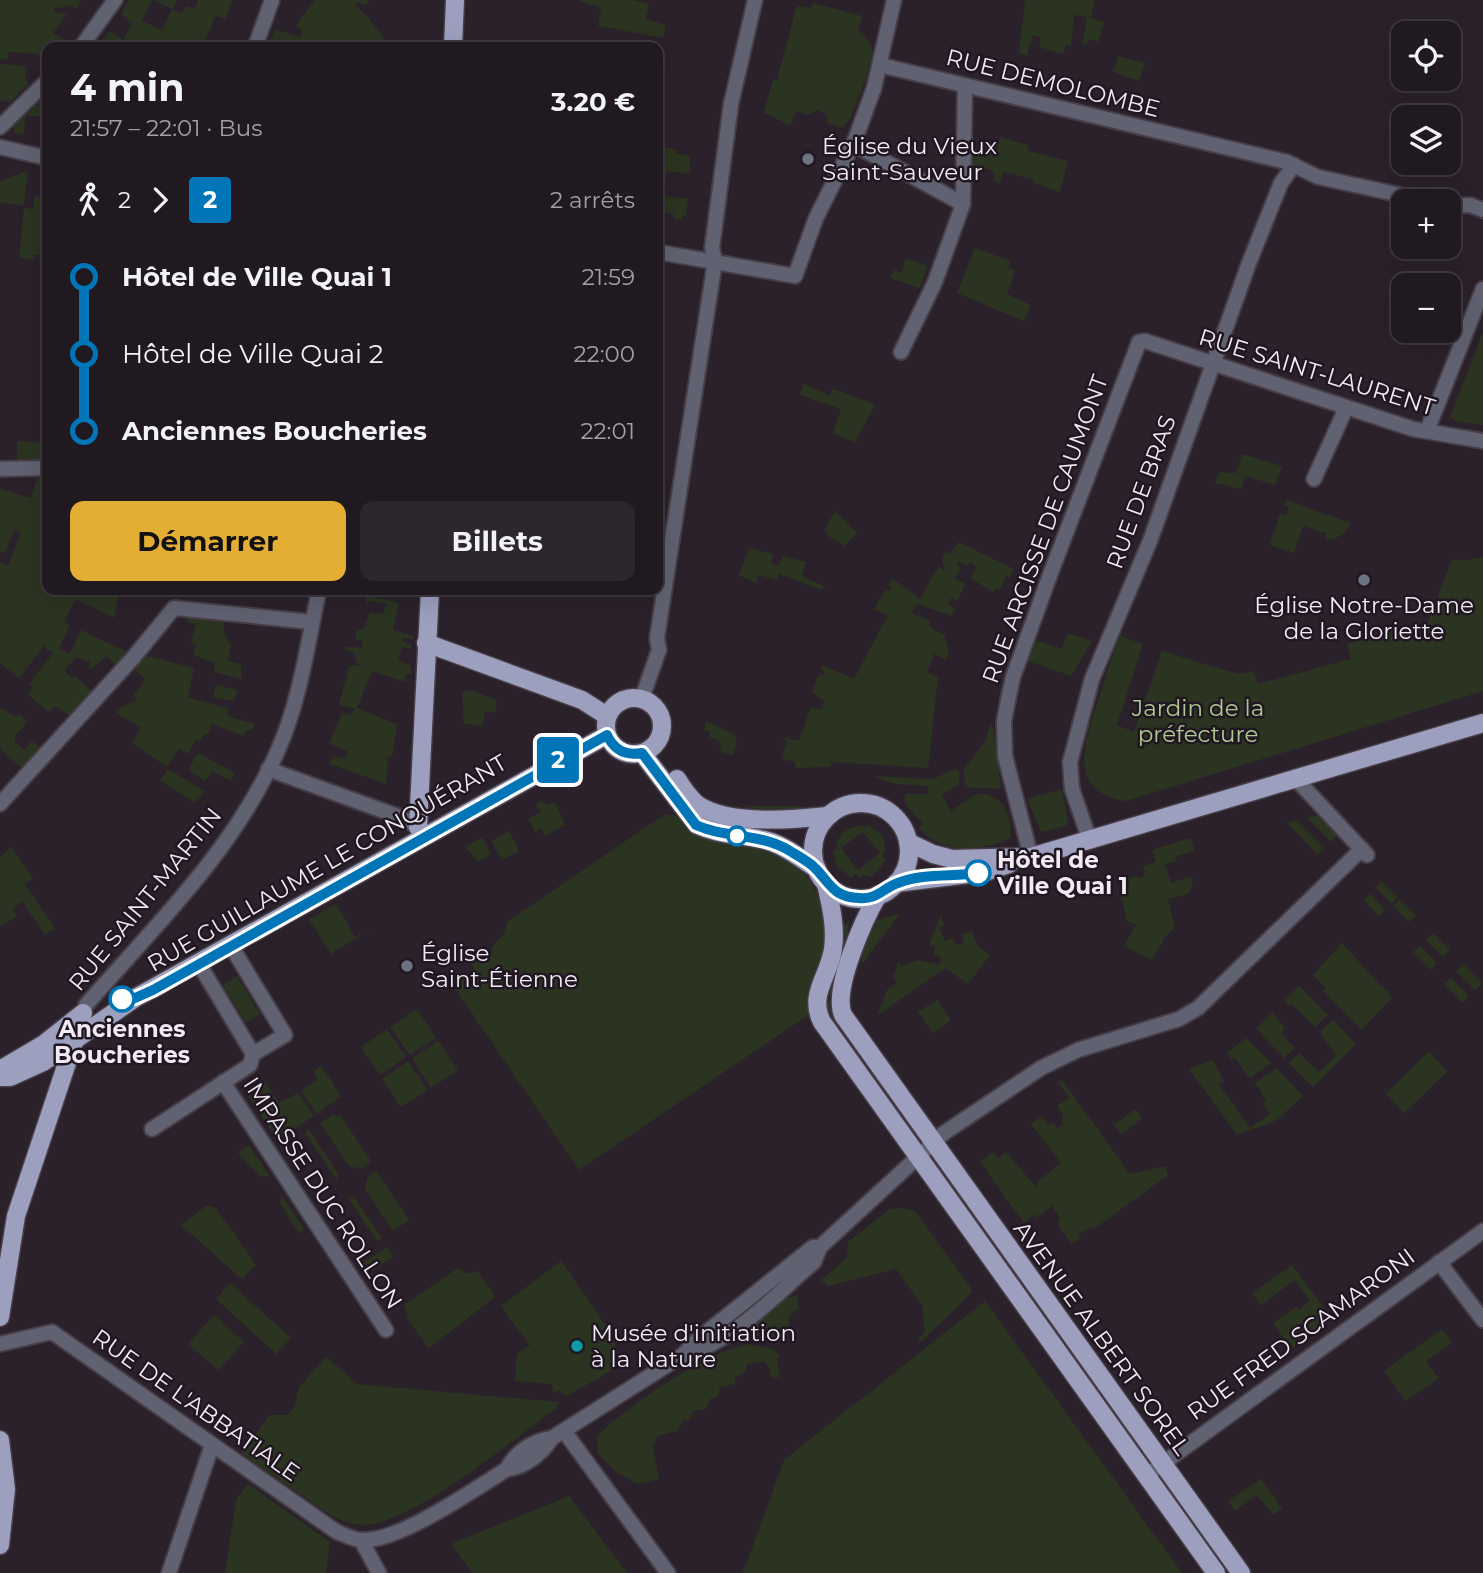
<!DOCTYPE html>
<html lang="fr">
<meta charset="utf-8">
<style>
:root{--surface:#201920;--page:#2d262d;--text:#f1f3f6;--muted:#a2a0a5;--line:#3d383e;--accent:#e4ae35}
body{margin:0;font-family:Montserrat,sans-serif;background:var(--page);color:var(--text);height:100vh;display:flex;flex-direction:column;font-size:26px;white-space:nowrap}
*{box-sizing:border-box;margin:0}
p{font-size:23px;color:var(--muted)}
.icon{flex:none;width:38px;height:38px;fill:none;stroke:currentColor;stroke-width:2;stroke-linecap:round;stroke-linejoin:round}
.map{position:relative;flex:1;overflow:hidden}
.sheet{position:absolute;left:42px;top:42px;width:621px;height:553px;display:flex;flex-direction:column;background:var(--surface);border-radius:14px;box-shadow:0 7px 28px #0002,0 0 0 2px var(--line)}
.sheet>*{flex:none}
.badge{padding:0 14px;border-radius:5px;font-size:24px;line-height:46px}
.buttons{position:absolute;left:1391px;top:21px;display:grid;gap:14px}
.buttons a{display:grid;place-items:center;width:70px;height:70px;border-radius:14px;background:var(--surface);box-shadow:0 7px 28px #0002,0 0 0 2px var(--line);font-size:35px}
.map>.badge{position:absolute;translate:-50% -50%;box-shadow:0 0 0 4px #fff}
.legs{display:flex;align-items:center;gap:10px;height:77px;padding:0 28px;font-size:23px}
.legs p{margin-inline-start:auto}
.head{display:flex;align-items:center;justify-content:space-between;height:119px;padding:0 28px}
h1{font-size:38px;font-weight:700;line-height:52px}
.cta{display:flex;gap:14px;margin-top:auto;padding:14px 28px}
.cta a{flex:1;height:80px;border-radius:14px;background:var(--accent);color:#111;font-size:28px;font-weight:700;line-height:80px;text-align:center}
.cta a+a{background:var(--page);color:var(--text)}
ul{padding:0 28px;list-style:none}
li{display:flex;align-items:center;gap:24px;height:77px;font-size:26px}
li i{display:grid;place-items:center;width:10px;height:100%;margin:0 9px;background:currentColor}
li i::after{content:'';width:18px;height:18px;margin:-9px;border:5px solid;border-radius:50%;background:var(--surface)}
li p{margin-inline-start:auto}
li:first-child i{background:linear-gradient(#0000 50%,currentColor 0)}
li:last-child i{background:linear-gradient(currentColor 50%,#0000 0)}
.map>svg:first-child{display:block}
.green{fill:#2b3421;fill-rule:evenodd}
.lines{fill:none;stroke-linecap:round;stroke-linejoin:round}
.minor-casing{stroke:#473d47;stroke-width:18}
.major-casing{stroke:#473d47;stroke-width:21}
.minor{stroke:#606271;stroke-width:14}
.major{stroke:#9c9fbe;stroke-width:18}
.line-1-casing{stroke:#fff;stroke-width:16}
.line-1{stroke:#0075b8;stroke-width:10}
.worship-dot{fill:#6b7280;stroke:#211722;stroke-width:2.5}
.stop-1-dot{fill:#fff;stroke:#0075b8;stroke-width:3.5}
.culture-dot{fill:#0f9aa8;stroke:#211722;stroke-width:2.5}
.labels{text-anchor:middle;stroke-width:5;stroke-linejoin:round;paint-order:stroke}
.street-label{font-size:23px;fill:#f1eaf2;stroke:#211722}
.poi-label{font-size:23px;fill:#f1eaf2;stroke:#211722;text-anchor:start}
.park-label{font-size:23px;fill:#afca90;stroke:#211722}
.stop-label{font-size:23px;font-weight:bold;fill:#f1eaf2;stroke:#211722;text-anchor:start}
</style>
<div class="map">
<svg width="1483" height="1573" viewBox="0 0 1483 1573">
<rect width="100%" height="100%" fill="#2b212b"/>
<g class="green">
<path d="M0,0h81l-4,8 -12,-3 -1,3 -9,-1 -1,5 13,2 -14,19 17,10 -4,4h-19l-1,21 -4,-1v-7l-4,-6 -30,-2 -1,7h-7z"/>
<path d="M129,0h23l-10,21 20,9 10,-21 -19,-9h24l-5,9 10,5 5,-8 8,2 3,-8h34l-6,19 -11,-3 -9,24 12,5v2h-55l-12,-6 -2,3 4,3h-56l13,-16 13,9 9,-17 -11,-9z"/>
<path d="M315,0h55l-5,5 -8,-3 -2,3 12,11 24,31h-108l-13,-4 5,-14 25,8 2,-6 -6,-5z"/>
<path d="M578,0h55l16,4 -3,15 20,6 -3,13 -65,-12 3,-18z"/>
<path d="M1025,0h70l-4,18 13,4 -6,20 -9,-3 -2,5h-4l4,-27 -13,-2 -3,30h-5l-3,9 -24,-7 2,-9 -8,-3 -6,20 -8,-2z"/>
<path d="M813,3l49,13 -4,15c5,5 12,10 14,17 2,14 -19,70 -29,80l-15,-5 -2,-9 -8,-4 -10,5 -11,-4 -7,14 -26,-12 9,-34 4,1 20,-75 13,3z"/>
<path d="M1118,56l27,7 -6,18 -26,-9z"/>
<path d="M0,64l26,2 -1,12 4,6 -19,18 -10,-2z"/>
<path d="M43,99l4,5v14l-21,-3 -3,20 -8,-2 -2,-6z"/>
<path d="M1000,137l28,8 1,6 39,10 -8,31 -26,-9 -2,-4 -29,-7 -3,11 -7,-2 2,-7 -4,-4 -22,-4 -1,-12h13l-1,-9 16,6z"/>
<path d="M658,146l19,4 -1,4 14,1v19l-23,-3 -2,10 -7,-1z"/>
<path d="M28,170l-4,36 -24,-4v-20z"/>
<path d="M35,196l12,2v75l-7,-1 2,-17 -8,-1 -1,6 -14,-2 5,-50 9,1z"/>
<path d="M666,196l22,3 -2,17 -3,-1 -1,5 -9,-1v-5l-10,-2z"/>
<path d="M975,248l36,13 -3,7 7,3 -8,23 24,11 -7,16 -67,-28z"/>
<path d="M906,258l21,8 -7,22 -30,-10 4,-8 8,2z"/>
<path d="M1483,332v93l-27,-4 -6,-4z"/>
<path d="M804,384l26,11 3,-6 42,15 -20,39 -22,-10 8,-24 -41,-14z"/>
<path d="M17,441l30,2v17l-30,1z"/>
<path d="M1242,454l40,12 -7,19 -30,-9 -4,13 -26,-6 4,-11 17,1z"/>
<path d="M38,476h9v20l-5,1 1,19h4v74h73l-6,28 -38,-19 -12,23 5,3 -10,24 11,5 11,-24 46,22 -11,13 -9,-9 -16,13 -3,-3 3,-4 -14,-5 -13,13 8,9 3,-3 17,16 -23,23 -14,-9 -6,6 -22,-18 6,-6 -4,-4 24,-31 -9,-7 -25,32 -19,-15v-101l9,3 11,-32 -6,-3 -9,23 -5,-1v-63l31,9z"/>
<path d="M1286,500l64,23c-3,11 -14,17 -25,17l1,-7 -23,-7 -9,27 -24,-8 10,-31 6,1 3,-8 -5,-2z"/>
<path d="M835,511l22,22 -13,13 -17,-11 -2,-6z"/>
<path d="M959,542l55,27 -4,8 -4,-1 -6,14 -5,-2 -2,4 -23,-14 7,-12 -7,-4 -3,4 -8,-5 -2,4 4,3 -6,10 10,6 -7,16 -7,-2 -3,7 7,3 -3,8 -35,-12 -6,9 20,7 -2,6 15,9 5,18 -3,7 -12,-6 -7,18 11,6 -10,90 -96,-6 -2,5 -34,1 -1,-6 -14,-3 6,-17 -4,-5 16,4 12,-34 10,3 3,-9 -12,-9 6,-16 8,-2 -5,-5 2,-4 31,14 34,-64 -14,-6 11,-18 7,-2 -3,-4 4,-6 27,20 18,-32 7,3 -3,-10 4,-8 4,2z"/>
<path d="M749,548l24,6 -2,8 7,5 5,-11 23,6 -4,14 23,11 -4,3 -42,-16 -2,6 -19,-5 -2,8 -17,-8z"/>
<path d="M1483,557v134l-357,110c-62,-8 -40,-64 -27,-103 6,-21 13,-42 21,-62l23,8 -26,81 17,7 28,-81 76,23 16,-3 4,13 93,-25 -4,-15 29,-8 9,3 5,-13 32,12 30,-79 15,1z"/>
<path d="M366,595l33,8 -6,27 20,6v4l-10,-3v5l9,3v4l-10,-2 -4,13 13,6v8h-6v8l-33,-11 -15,37 40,16 -5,33 -4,-1 -2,28 -56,-20 3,-8 13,3 1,-8 -18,-7 13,-31 8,2 5,-6 -16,-4 10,-39 13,-1 -6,-3 -1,-9 -10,-3v-4l16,2 2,-7 -8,-2 2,-10 6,1 7,-18 13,2 3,-10 -15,-3 -4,3z"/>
<path d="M188,615l37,3c-2,8 -2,20 6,27l-3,16 13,3 1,15 -28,-7 1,-9 -22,-8 3,-11 -5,-1 5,-19 -9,-2z"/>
<path d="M1068,633l24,8 -21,35 -43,-15 7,-21 27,9z"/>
<path d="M146,656l48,12 -6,30 40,10 -1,8 28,8 -3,7 -5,-1 -3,6 -32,-12 -4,11 -4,-1 -4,7 -4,-1 -8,14 -10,-5 -11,18 -35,-24 9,-16 -25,-14 7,-7 14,-6 -4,-5 13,-15 -11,-10z"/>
<path d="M216,685l21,5 -3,11 -21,-4z"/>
<path d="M469,690l28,10 -2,13 -10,-2 -3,15 -18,-2 -2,-31z"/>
<path d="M0,708l16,9 3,-2 8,7 -12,14v6l9,8 8,-9 8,7 -18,21 -22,-21z"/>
<path d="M706,721l28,13 3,8 -4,13 -12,-3 -2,-12 -10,-3 1,-5 -6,-2z"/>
<path d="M990,724l3,2 8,63 -36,-2 -1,-18 21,-27z"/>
<path d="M198,753l37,20 -4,8 -19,-10 -7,10 -17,-11z"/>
<path d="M168,769l37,22 -10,12 -35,-23z"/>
<path d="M955,769l5,4 -1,11 -17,11 9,16 25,-17c25,-2 35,19 35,41l-3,4c-29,14 -69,15 -89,-12l4,-3 -17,-19 -2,-11h23l1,-8 -33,-2 -22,-8 60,3z"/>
<path d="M1062,789l6,34 -2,3 -25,6 -14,-33z"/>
<path d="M541,801l7,4 7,-3 10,23 -20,11 -3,-7 -7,3 -7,-13 13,-7 -5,-8z"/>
<path d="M802,806l-5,7 -54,-6 1,-1z"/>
<path d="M665,814c26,2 47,14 71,25 13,6 28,8 41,14 32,15 50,49 49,83 0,29 -22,49 -16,78l-231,156 -127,-186 23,-14 -5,-8 14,-10 2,4 7,-4 -2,-4 13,-14 3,-12z"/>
<path d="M1317,815l20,21 -6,6 -24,-24z"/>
<path d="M1297,820l28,28 -7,7 -31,-32z"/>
<path d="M862,825l3,3 4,-3 14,11 3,15 -4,4 4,6 -15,16 -7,-2 -5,3 -3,-4 -5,4 -14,-11 -4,-16 6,-4 -3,-4 9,-14zM863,832l17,21 -22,17 -17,-22z"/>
<path d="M509,831l10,20 -17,9 -11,-19z"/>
<path d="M482,837l9,17 -13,8 -13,-15z"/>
<path d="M1190,838l5,13 -19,5 1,5 -12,3 6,19 20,-7 2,6 -5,12 -20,5 7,28 -10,10 -13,23 -28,-14 12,-21 -9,-4 -7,-28 10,-7 -3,-8 8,-2 6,2 4,-5 -2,-7 13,-4 -4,-12z"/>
<path d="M11,847l22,31 -8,7 30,43 -10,7 -23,-34 -9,8 4,7 -17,11v-69z"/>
<path d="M1382,881l16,16 -7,7 -16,-17z"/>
<path d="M1370,894l15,16 -6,6 -16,-16z"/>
<path d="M1400,899l16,16 -7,7 -16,-16z"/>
<path d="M336,904l19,33 15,-8 -39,25 -22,-35z"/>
<path d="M900,913l-36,49h-3l2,-22 8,-18z"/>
<path d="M941,914l3,11 -5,3 6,13 8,-3 2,6 6,1 3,-5 -2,-6 10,-3 5,14 13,10 -22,29 -23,-16 -68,48 10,-26 10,-7 -4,-5 5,-16 4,4 16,-6 22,5 1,-8 -7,-2 1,-8 -6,-2z"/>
<path d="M849,923l-4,28 -16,48 2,14 11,20 -18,-26c6,-30 21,-53 18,-83z"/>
<path d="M1433,933l17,17 -7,7 -17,-17z"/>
<path d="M1342,943l38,42 10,7 -2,2 4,4 -31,32 -38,-39 3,-3 -13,-13z"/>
<path d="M1420,946l17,17 -6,7 -18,-18z"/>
<path d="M1463,964l19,19 -7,7 -19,-19z"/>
<path d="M237,976l23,38 -14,9 -23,-38z"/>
<path d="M1451,978l18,18 -7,7 -18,-19z"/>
<path d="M1299,986l29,29 -13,12 -23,-23 -2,2 -6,-5z"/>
<path d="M937,1000l14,20 -18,13 -15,-21z"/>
<path d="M417,1009l19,29 -26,17 -20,-28z"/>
<path d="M1273,1012l12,17 -4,5 14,14 -11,10 -28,-29z"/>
<path d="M1333,1020l23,24 -43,43 -24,-24 10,-10 20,19 17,-16 -16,-24z"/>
<path d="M387,1029l19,28 -26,18 -19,-28z"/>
<path d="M1246,1038l25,25 -21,15 -16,-21 -3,2 -4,-6z"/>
<path d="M438,1041l20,29 -27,18 -19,-30z"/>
<path d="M1429,1051l18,21 -43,41 -18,-19z"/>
<path d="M1213,1060l11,21 -5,4 31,43 20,-14 -8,-11 4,-3 -11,-17 21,-15 27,28 -26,24 -40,15 -48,-66z"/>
<path d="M408,1061l20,29 -27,17 -19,-28z"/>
<path d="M321,1066l20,30 -24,18 -16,-23 16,-11 -3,-9z"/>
<path d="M1062,1080l68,94 35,-8 3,9 -74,54 -3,-3 -13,9 2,4 -8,5 -15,-21 4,-4 -9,-13 -16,12 -3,-4 -9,9 -44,-61 13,-10 5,6 8,-6 30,35 1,-5 24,-19 -30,-39 11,-8 7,9 4,-2 4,5 5,-4 1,-10 -6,-8 12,-9 -11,-14z"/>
<path d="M265,1082l14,21 19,-10 16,23 -37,24 -30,-46z"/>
<path d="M1135,1109l7,10 -21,16 -7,-10z"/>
<path d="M334,1114l2,3 4,-2 31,46 -10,8 -12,-3 -29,-43z"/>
<path d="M309,1130l29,43 -1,7 -32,-47z"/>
<path d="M249,1145l21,32 -10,-1 -22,-23z"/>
<path d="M376,1171l33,49 -16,11 -28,-42 2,-11z"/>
<path d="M281,1194l23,35 -5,4 -19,-29z"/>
<path d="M347,1196l7,1 28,41 -5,3z"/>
<path d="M207,1205l9,3 40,57 -14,14 -61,-54z"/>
<path d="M902,1208l13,3 58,80 -52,51 -3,-4 7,-6 -3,-27 -26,-36 -68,17 -7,-6 26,-22 1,-16 42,-33z"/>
<path d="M387,1247l7,10 -21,13h-9l-1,-7z"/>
<path d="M561,1261l48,69 14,34 -56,32 -8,-6 -6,3 -1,-9 -37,-3 2,-27 13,-9 -29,-39z"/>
<path d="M1292,1265l40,54 -41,30 -18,-26 23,-16 3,3 11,-9 -15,-21 -34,25 -9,-12z"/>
<path d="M458,1268l10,6 10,-3 17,26 -66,51 -23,-31 3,-2 -6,-9z"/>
<path d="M230,1283l61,55 -15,16 -60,-55z"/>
<path d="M797,1295l2,13 -10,9v9l-14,12 -27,-4 1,-6 36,-29z"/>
<path d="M985,1301l197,272h-439l41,-113z"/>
<path d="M214,1315l30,27 -26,28 -30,-26z"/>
<path d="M1442,1329l10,14 -26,18 13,17 -33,23 -22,-30z"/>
<path d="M749,1344l24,5 7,7 -3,4 3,17 -9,1 -2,-11 -6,-6 -16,3 -1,7 -11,7v6l-15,3 -2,9 -8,3 -5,10 -13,2 -1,8 -8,2 -6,10 -20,5 -4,10 6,33 -22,5 -22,-13 -17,-17 -1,-18c32,-31 109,-84 152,-92z"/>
<path d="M326,1356l31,28 201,18 -1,6c-42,30 -145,117 -194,117 -11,0 -21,-4 -31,-9l-91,-63 29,-38h18l7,-9 3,-17z"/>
<path d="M1261,1479l21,30 -9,6 -16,-20 -22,16 -7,-10z"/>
<path d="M248,1484l82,58 -4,31h-101l11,-73z"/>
<path d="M569,1496l58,77h-154l-22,-29z"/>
</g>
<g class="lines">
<g class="minor-casing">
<g id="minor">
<path d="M81,47l34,-47"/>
<path d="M255,47l17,-47"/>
<path d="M880,65l407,97 31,15 110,24"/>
<path d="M0,127l47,-46"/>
<path d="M853,144l110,60"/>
<path d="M0,147l47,11"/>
<path d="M1449,206l21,-1 13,5"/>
<path d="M658,252l137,24 21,-58 39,-78 19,-52 20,-88"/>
<path d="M901,352l34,-70 28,-78 2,-118"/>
<path d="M1427,431l56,-142"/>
<path d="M0,469l47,-1"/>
<path d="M1314,479l32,-71"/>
<path d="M642,698l17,-48 -2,-12 58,-377 -3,-13 19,-144 24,-104"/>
<path d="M268,769l135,49 15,9"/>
<path d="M1296,779l71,76"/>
<path d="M0,804l133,-146 41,-50 138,14"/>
<path d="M1090,841l-18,-52 -2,-27 22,-83 58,-138 99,-278 32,-80 13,-18"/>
<path d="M1031,857l-26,-101 -1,-34 3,-17 6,-28 37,-102 89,-233 6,-1 268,88 70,12"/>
<path d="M199,964l54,90 32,-19 -54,-89"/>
<path d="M81,1021l5,-16c70,-80 149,-156 192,-255 22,-49 30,-108 41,-160"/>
<path d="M223,1082l163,248"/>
<path d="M152,1129l98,-64 3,-11"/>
<path d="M1439,1262l44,58"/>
<path d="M0,1344l52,-12 285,200c8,3 17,8 25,8 37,2 113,-51 145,-71 18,-1 35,-16 45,-31"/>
<path d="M685,1355c49,-14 91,-61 129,-93l6,-15"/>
<path d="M564,1431l104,142"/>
<path d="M507,1469c8,-17 26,-28 45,-31l131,-83 15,-16 115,-92h7l124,-114 97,-65 37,-18 101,-31 19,-11 164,-159"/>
<path d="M1147,1475l336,-244"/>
<path d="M361,1540l18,33"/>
<path d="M169,1573l43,-128"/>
</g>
</g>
<g class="major-casing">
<g id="major">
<path d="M453,47l2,-47"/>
<path d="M426,643l156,57 25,16"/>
<circle cx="634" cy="726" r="28"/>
<path d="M642,753l55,72c23,11 47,9 71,16 18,5 33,18 49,28"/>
<path d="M677,779c6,10 12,19 21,26 30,20 94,15 129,11"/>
<circle cx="861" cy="851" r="48"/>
<path d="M424,836l-6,-9 12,-237"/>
<path d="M908,842l25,12 19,5 79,-2 452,-134"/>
<path d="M896,883l89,-11 24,-8"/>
<path d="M826,884c5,22 10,43 7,65 -4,28 -25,45 -11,73l394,551"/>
<path d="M878,895c-14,24 -46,95 -35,120l398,558"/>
<path d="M0,1070l44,-26 39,-31"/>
<path d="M0,1077h10l33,-15 92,-64 472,-263"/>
<path d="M0,1317l16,-101 59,-177"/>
<path d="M0,1440l6,49 -6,56"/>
</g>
</g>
<use href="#minor" class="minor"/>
<use href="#major" class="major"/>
</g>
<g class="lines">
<g class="line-1-casing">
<path id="line-1" d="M122,999l13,-1 18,-8 454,-255c7,15 19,21 35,18l54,72c31,14 65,8 94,26 8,5 20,11 26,18 15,16 18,28 43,29 18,2 24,-10 39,-15 25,-10 54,-6 80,-10"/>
</g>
<use href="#line-1" class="line-1"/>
</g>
<g class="worship-dot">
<circle cx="808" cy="159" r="7"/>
<circle cx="1364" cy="580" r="7"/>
<circle cx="407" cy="966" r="7"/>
</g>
<g class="stop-1-dot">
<circle cx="737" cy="836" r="9"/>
<circle cx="978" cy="873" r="12"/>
<circle cx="122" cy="999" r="12"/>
</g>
<circle class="culture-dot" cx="577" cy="1346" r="7"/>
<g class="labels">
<g class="street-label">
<text transform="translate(1053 83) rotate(14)" y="8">RUE DEMOLOMBE</text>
<text transform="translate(1317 372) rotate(17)" y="8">RUE SAINT-LAURENT</text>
<text transform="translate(1141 492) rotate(-70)" y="8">RUE DE BRAS</text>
<text transform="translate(1045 529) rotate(-70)" y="8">RUE ARCISSE DE CAUMONT</text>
<text transform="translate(327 863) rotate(-30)" y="8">RUE GUILLAUME LE CONQUÉRANT</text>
<text transform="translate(145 899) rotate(-51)" y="8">RUE SAINT-MARTIN</text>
<text transform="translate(323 1193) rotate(57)" y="8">IMPASSE DUC ROLLON</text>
<text transform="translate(1301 1334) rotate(-36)" y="8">RUE FRED SCAMARONI</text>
<text transform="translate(1102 1338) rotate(54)" y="8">AVENUE ALBERT SOREL</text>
<text transform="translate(196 1405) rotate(35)" y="8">RUE DE L'ABBATIALE</text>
</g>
<g class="poi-label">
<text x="822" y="154">Église du Vieux<tspan x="822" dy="26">Saint-Sauveur</tspan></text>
<text x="1364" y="613" text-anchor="middle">Église Notre-Dame<tspan x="1364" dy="26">de la Gloriette</tspan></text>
<text x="421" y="961">Église<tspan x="421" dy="26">Saint-Étienne</tspan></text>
<text x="591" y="1341">Musée d'initiation<tspan x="591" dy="26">à la Nature</tspan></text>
</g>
<g class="park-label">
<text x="1198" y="716">Jardin de la<tspan x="1198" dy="26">préfecture</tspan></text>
</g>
<g class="stop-label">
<text x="997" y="868">Hôtel de<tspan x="997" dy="26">Ville Quai 1</tspan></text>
<text x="122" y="1037" text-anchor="middle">Anciennes<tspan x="122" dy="26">Boucheries</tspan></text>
</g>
</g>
</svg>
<div class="buttons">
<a><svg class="icon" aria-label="locate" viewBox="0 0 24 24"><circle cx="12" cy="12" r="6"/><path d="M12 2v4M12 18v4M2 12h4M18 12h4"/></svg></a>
<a><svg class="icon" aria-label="layers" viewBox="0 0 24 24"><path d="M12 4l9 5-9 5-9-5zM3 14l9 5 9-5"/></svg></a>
<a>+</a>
<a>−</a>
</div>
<b class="badge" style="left:558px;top:760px;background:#0075b8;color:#fff">2</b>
<section class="sheet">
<div class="head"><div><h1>4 min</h1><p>21:57 – 22:01 · Bus</p></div><b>3.20 €</b></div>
<div class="legs"><svg class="icon" aria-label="walk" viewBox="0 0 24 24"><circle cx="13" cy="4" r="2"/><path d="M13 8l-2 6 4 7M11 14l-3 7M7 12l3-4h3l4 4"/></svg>2<svg class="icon" aria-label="forward" viewBox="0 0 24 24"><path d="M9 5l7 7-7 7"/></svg><b class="badge" style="background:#0075b8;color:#fff">2</b><p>2 arrêts</p></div>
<ul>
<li><i style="color:#0075b8"></i><b>Hôtel de Ville Quai 1</b><p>21:59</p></li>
<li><i style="color:#0075b8"></i><span>Hôtel de Ville Quai 2</span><p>22:00</p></li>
<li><i style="color:#0075b8"></i><b>Anciennes Boucheries</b><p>22:01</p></li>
</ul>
<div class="cta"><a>Démarrer</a><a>Billets</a></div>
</section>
</div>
